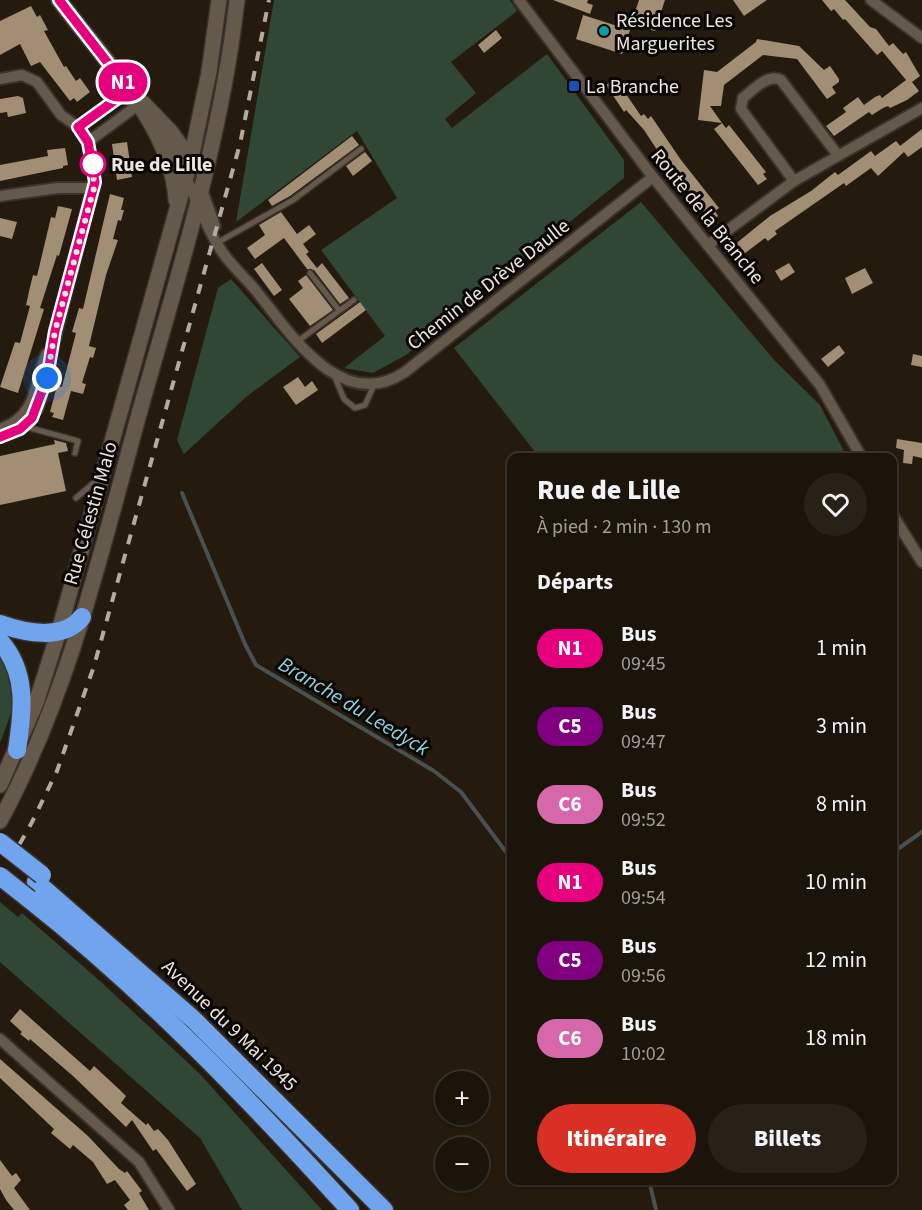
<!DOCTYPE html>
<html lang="fr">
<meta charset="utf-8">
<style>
:root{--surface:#1b140a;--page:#282118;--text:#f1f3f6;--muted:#a09e9c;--line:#39332b;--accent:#d93025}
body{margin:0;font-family:"Source Sans 3",sans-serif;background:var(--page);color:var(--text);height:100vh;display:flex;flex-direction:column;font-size:22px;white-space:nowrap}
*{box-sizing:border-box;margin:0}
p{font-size:20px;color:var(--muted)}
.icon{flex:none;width:33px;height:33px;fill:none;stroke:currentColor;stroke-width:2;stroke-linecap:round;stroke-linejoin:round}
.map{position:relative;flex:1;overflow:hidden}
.sheet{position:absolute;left:507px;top:453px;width:390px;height:732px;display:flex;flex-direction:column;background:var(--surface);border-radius:12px;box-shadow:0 2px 4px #0004,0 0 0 2px var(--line)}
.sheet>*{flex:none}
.badge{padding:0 12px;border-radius:20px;font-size:21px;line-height:39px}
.fabs{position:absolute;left:435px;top:1071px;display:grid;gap:12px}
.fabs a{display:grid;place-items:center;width:54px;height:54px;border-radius:50%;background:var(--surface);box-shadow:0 2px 4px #0004,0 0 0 2px var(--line);font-size:30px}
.you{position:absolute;width:30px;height:30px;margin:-15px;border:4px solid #fff;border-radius:50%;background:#1a73e8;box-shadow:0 0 0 9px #1a73e833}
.map>.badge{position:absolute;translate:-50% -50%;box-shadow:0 0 0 3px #fff}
h2{padding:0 30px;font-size:22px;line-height:54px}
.round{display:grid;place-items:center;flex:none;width:63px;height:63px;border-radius:32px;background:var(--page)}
.head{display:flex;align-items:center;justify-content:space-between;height:102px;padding:0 30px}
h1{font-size:28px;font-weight:800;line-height:45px}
.primary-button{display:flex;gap:12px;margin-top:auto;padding:12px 30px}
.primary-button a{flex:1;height:69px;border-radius:36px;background:var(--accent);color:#fff;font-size:24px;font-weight:800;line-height:69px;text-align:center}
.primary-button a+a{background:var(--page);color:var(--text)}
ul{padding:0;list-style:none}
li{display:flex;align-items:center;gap:18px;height:78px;padding:0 30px}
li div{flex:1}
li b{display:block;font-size:22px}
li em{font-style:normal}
li .badge{min-width:66px;font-weight:700;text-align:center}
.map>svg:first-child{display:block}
.green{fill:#304735}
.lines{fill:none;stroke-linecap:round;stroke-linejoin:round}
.stream{stroke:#475152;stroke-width:4}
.building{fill:#a28d75}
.lane-casing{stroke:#3a322c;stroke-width:8}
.street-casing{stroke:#3a322c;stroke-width:14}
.secondary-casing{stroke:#3a322c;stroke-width:18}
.highway-casing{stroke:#3a322c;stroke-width:21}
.lane{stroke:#65594b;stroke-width:5}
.street{stroke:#65594b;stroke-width:10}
.secondary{stroke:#65594b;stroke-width:15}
.highway{stroke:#70a5ed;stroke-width:18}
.rail{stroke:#b3aba2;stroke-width:4;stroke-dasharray:10 10;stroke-linecap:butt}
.highway-bridge-casing{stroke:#3a322c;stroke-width:21;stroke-linecap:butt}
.highway-bridge{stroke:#70a5ed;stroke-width:18}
.line-casing{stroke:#fff;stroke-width:14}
.line{stroke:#e6007e;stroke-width:9}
.walk{stroke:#ede6de;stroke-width:6;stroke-dasharray:0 10.8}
.culture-dot{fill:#0f9aa8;stroke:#0a0603;stroke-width:2}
.transit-dot{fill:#1a4fb4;stroke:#0a0603;stroke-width:2}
.stop-dot{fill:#fff;stroke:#e6007e;stroke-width:3}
.labels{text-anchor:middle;stroke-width:6;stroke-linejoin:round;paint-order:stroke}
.poi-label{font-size:20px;fill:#ede6de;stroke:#0a0603;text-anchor:start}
.stop-label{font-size:20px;font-weight:bold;fill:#ede6de;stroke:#0a0603;text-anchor:start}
.street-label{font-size:20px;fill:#ede6de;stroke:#0a0603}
.water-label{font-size:21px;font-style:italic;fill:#8ed4e3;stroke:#0a0603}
</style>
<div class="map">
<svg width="922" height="1210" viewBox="0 0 922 1210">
<rect width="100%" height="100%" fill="#241a0d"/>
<g class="green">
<path d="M274,0h236l7,11 -66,51 25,31 -31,26 7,9 95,-74 77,106v18l-218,177 -33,18 -29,-5 41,-32 -64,-86 76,-52 -40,-67 -121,91z"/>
<path d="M641,202l134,159 45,44 27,52h-308l-85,-109z"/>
<path d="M231,279l69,78 -54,40 -62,57 -7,-14 41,-152z"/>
<path d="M0,653l13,26 -1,32 -12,32z"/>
<path d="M0,902l18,15 4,-4 78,68 99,92 123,137h-80l-42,-72 -200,-176z"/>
</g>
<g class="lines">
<g class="stream">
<path d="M182,493l63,151 11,21 178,106 27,21 51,68"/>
<path d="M892,853l30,-21"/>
<path d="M649,1180l7,30"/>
</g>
</g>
<g class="building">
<path d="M553,0h35l-1,3 6,2 -3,9z"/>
<path d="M639,0h26l-10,31 -24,-7z"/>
<path d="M733,0h34l-23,16z"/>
<path d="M822,0h23l25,27 6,2 13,17 4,-3 10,11 3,-2 14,24 -8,6 7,9 -12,9 -17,8 -2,-2 -5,2 -11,7 -3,-3 -35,24 -8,-10 20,-14 -3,-4 15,-11 6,8 11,-8 5,-2 2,3 24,-18 -24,-29 -5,4 -32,-36 -2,1 -9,-11 -3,2z"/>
<path d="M31,6l6,11 3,-2 8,15 -4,1 20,36 2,-1 10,15 4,-3 10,14 -13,10 -3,-4 -4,3 -30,-39 -9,4 -11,-22 -20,11v-34z"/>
<path d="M583,15l47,15 -8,24 -46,-15z"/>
<path d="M496,30l6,8 -18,15 -6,-8z"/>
<path d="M757,39l42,7 25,24 6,-4 9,13v3l-7,5 4,6 -9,6 -30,-40 -34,-4 -39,30 -3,21h-11l12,17 -24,-3 6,-50 13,2 39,-30z"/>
<path d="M615,78l26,38 3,-2 4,5 3,-3 30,44 38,48 -4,3 3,5 -7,5 -44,-56 -23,-35 -18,-20 -2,2 -18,-27z"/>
<path d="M18,96l5,2 3,15 -18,4 -1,-5 -7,1v-14z"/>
<path d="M722,123l4,5 3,-3 37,47 -3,2 4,5 -9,6 -44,-56z"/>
<path d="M922,129v18l-14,10 -4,-5 -26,24 -7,-8 -25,18 -2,-3 -69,48 2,3 -9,7 -3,-3 -29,22 -8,-10 42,-34 41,-25 24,-19 3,3 33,-24 4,5 21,-15 6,7 -2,-2z"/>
<path d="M352,136l7,9 -69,51 -18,10 -4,-6z"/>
<path d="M127,142l5,35 -15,3 -5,-36z"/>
<path d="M65,148l3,17 -5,1v2l-63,13v-16l48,-9 -1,-6z"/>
<path d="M365,152l7,9 -19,15 -7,-10z"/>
<path d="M110,194l14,4 -3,12h3l-3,11 -3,-1 -5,19 5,1 -12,35 -17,71 7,2 -3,10 -3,-1 -8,26 4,1 -3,10 -12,-3 -8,29 -11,-3 2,-4 -4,-1 7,-26 5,1 14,-54 -4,-1 7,-24 4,1z"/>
<path d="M58,206l14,3 -13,47 -2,-1 -17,53 4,1 -26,84 -18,-6 15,-45 5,1 10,-37 -4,-1 4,-18 3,-12 4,1 14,-59 4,1z"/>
<path d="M281,212l16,22 12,-9 7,9 -13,10 6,8 -3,2 11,14 5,-5 27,35 -9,6 -26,-34 -7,-1 -23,-31 -29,21 -8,-11 18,-13 -6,-10z"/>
<path d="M0,218l17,4 -5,17 -12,-3z"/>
<path d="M262,263l20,27 -8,6 -20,-27z"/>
<path d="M789,263l6,9 -14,9 -6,-10z"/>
<path d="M865,268l8,15 -21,11 -7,-16z"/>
<path d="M306,275l27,35 -23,16 -21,-27 14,-11 -5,-7z"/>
<path d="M360,302l6,8 -44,33 -6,-9z"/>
<path d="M839,345l6,8 -17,14 -7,-8z"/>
<path d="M913,354l9,2v11l-11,-2z"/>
<path d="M298,377l7,10 7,-6 6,9 -22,15 -13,-18z"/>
<path d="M897,439l25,4v15l-9,-2 -1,8 -9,-1 1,-13 -8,-2z"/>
<path d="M54,440l12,3 2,8 -10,2 8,38 -66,14v-49l55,-12z"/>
<path d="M20,1009l70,62 4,-5 26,24 6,6 -5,7 25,22 2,-2 6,8 4,-2 10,11 28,44 -9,7 -31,-42 -3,2 -21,-31 -6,7 -53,-51 -43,-37 -1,2 -9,-7 2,-2 -12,-11z"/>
<path d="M0,1059l88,77 31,33 6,4 2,-2 15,20 -3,2 10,17h-21l-4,-5 6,-5 -15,-20 -8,4 -14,-22 -20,-17 -3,4 -19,-16 3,-4 -54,-51z"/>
<path d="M0,1160l12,16 4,-3 5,7 -7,8 16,22h-16l-8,-10 -6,-11z"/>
</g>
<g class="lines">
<g class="lane-casing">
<g id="lane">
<path d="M222,240l71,-40 68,-51"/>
<path d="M310,273l29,37"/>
<path d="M298,341l56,-41"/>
<path d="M334,375l10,24 11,9 10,-3 9,-20"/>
<path d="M23,426l55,15 -3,12"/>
<path d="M76,498l20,-17"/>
</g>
</g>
<g class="street-casing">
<g id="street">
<path d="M519,0l134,177 167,208 42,73"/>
<path d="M871,0l51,38"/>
<path d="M0,79l22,-4 15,7 24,33 17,12 10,15 7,34 -57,232 -14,18 -24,11"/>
<path d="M78,127l51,-37"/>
<path d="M165,141c24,32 33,72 54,106 10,17 26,30 38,45 35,44 85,122 148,80l248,-195"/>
<path d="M88,142l54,-40"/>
<path d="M794,181l-53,-72 2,-11c10,-8 25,-25 38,-18l56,74"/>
<path d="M202,190l13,36"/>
<path d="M0,196l58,-8h36"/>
<path d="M708,245l86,-64 128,-73"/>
<path d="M0,429c37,-13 34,-43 46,-75"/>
<path d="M892,514l30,48"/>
<path d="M0,1039l139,123 30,48"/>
</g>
</g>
<g class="secondary-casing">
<g id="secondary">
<path d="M59,0c42,57 113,126 117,200"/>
<path d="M142,102l28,29 24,33"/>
<path d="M0,785l36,-82 23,-72 132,-472 18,-87 10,-72"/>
<path d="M0,821c69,-127 101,-269 139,-407 38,-136 82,-272 98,-414"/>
</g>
</g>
<g class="highway-casing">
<g id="highway">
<path d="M0,624c25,9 64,17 82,-7"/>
<path d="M0,641c28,32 23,70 17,109"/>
<path d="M36,882l157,137 191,191"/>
<path d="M29,899c118,93 220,200 321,311"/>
</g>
</g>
<use href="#lane" class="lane"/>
<use href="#street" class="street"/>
<use href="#secondary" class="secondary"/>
<use href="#highway" class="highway"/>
<path class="rail" d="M0,879l32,-57 25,-51 37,-105 146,-522 29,-144"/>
<g class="highway-bridge-casing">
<g id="highway-bridge">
<path d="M0,842l42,33"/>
<path d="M0,876l29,23"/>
</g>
</g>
<use href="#highway-bridge" class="highway-bridge"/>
</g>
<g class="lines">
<g class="line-casing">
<path id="line" d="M0,437l20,-8 12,-11 15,-40 8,-47 40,-149 -7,-40 -10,-15 51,-37 -70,-90"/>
</g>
<use href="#line" class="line"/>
<path class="walk" d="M47,378l8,-47 39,-143 -1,-24"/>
</g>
<circle class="culture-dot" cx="604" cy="31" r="6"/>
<rect class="transit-dot" x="568" y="80" width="12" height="12" rx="3"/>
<circle class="stop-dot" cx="93" cy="164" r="12"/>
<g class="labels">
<g class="poi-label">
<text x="616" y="27">Résidence Les<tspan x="616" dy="23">Marguerites</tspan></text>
<text x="586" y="93">La Branche</text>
</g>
<g class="stop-label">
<text x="111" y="171">Rue de Lille</text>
</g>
<g class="street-label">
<text transform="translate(708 216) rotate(51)" y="7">Route de la Branche</text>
<text transform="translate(488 284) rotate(-38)" y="7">Chemin de Drève Daulle</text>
<text transform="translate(90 513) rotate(-74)" y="7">Rue Célestin Malo</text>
<text transform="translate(230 1025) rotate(44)" y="7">Avenue du 9 Mai 1945</text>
</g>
<g class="water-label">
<text transform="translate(354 706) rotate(31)" y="7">Branche du Leedyck</text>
</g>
</g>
</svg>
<div class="fabs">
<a>+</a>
<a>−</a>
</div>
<div class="you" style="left:47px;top:378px"></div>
<b class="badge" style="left:123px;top:82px;background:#e6007e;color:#fff">N1</b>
<section class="sheet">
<div class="head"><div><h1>Rue de Lille</h1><p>À pied · 2 min · 130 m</p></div><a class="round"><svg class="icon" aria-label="heart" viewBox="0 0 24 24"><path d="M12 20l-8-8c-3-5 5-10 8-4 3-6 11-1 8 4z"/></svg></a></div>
<h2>Départs</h2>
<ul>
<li><span class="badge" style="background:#e6007e;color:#fff">N1</span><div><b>Bus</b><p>09:45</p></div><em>1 min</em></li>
<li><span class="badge" style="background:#81007f;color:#fff">C5</span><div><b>Bus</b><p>09:47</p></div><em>3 min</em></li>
<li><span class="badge" style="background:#d767ab;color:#fff">C6</span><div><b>Bus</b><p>09:52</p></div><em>8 min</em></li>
<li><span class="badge" style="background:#e6007e;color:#fff">N1</span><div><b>Bus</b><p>09:54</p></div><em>10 min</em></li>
<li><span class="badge" style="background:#81007f;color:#fff">C5</span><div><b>Bus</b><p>09:56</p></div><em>12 min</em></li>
<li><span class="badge" style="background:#d767ab;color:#fff">C6</span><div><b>Bus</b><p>10:02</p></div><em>18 min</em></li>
</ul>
<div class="primary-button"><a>Itinéraire</a><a>Billets</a></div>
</section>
</div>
